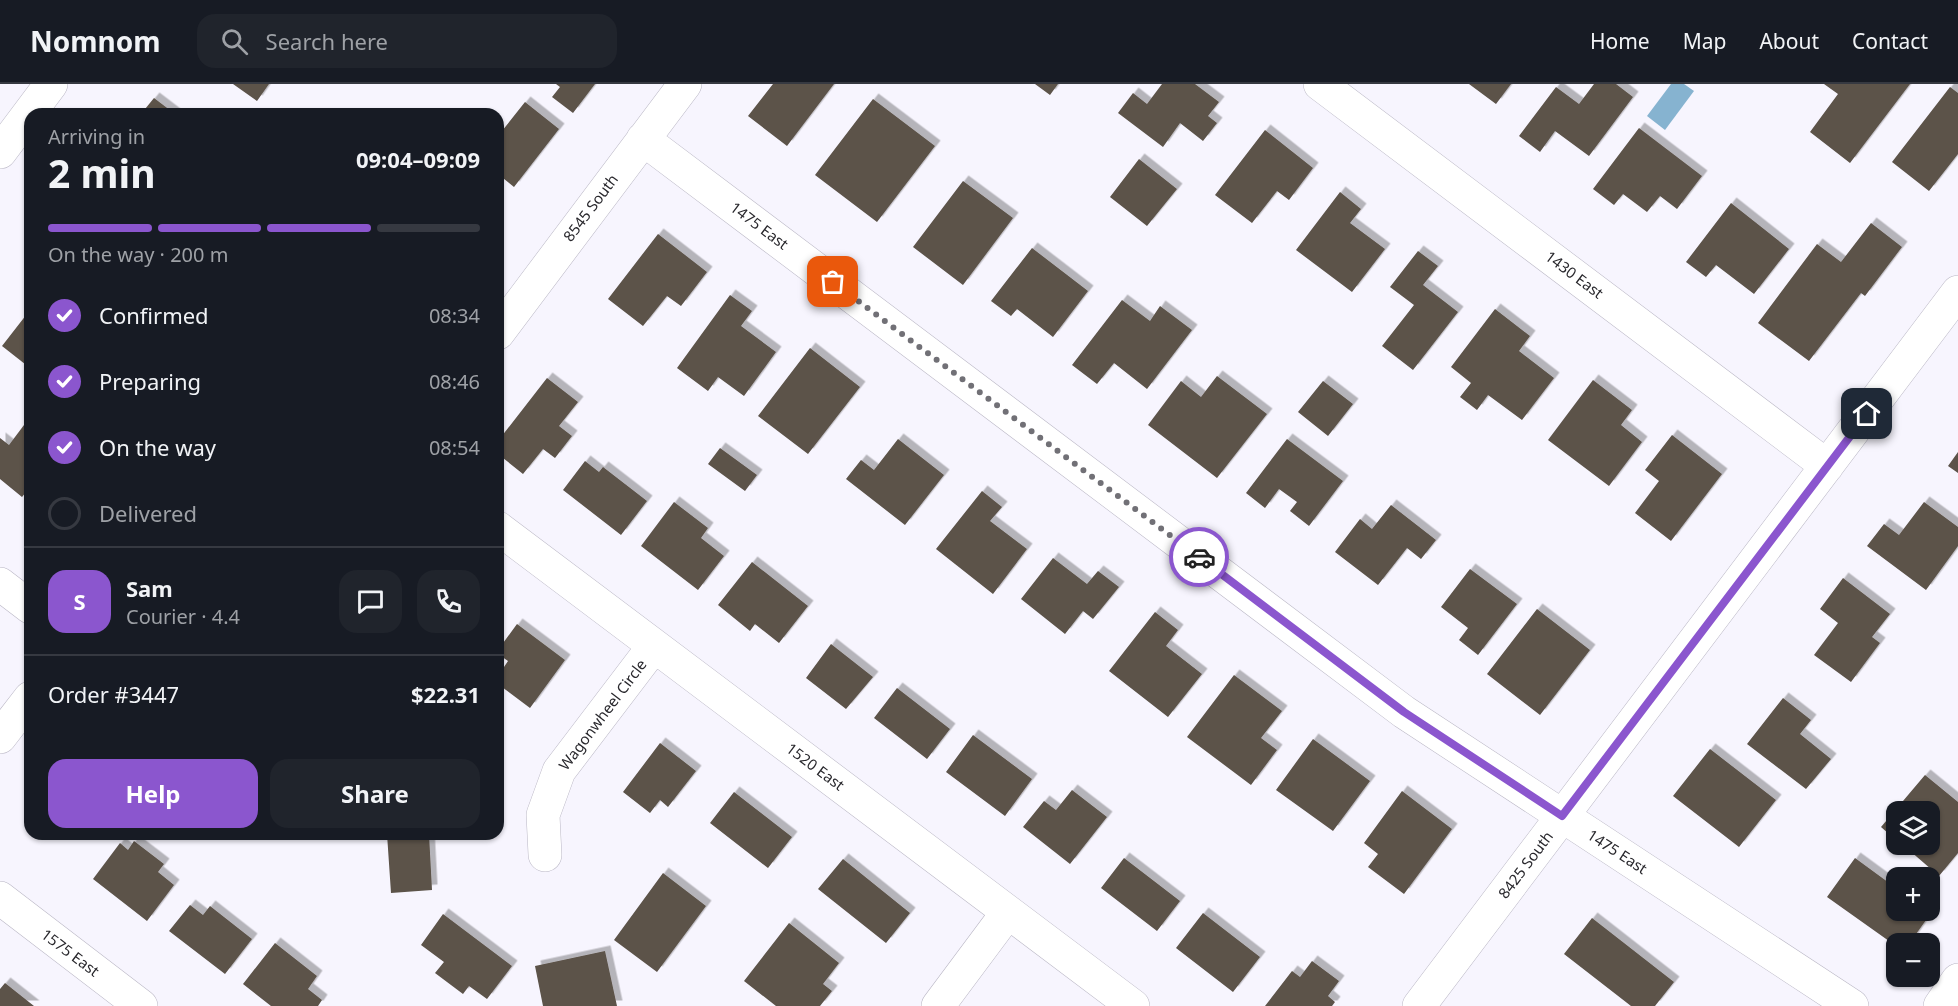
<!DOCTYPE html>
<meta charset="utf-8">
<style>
:root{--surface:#171b24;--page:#20242c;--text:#f1f3f6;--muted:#9ea1a6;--line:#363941;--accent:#8b56ce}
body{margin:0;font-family:"Noto Sans",sans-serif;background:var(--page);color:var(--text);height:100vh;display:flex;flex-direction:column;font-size:22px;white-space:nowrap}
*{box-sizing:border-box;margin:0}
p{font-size:20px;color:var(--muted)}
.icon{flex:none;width:33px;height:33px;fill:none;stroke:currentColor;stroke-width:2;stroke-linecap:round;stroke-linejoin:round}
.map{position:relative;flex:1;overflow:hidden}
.sheet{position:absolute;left:24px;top:24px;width:480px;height:732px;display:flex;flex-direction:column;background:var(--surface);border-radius:18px;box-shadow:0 2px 4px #0004}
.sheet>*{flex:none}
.tools{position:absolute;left:1886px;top:717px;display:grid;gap:12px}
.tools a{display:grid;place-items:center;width:54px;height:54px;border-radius:12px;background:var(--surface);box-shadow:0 2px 4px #0004;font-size:30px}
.pin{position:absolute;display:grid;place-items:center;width:51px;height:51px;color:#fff;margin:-26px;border-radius:12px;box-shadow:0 3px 9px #0006}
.courier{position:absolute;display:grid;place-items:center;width:60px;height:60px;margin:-30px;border:4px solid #8b56ce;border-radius:50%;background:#fff;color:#222;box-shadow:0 2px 8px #0007}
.overview em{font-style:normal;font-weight:700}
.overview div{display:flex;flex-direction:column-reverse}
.overview{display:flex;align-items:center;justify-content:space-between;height:102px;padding:0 24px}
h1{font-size:39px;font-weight:700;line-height:45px}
.bar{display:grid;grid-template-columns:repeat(4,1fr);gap:9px 6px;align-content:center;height:72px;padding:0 24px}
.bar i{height:8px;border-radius:4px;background:var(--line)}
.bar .on{background:var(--accent)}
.bar p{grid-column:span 4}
.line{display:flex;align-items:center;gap:15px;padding:0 24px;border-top:2px solid var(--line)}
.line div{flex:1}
.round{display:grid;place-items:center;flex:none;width:63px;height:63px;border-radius:18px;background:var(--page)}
ol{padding:0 24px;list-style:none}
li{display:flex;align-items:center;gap:18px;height:66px}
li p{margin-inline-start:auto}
li .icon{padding:6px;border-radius:50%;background:var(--accent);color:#fff;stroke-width:4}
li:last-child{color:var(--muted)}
li i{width:33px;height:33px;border:3px solid var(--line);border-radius:50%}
.primary-button{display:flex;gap:12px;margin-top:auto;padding:12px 24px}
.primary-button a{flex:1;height:69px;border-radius:18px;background:var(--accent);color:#fff;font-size:24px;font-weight:700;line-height:69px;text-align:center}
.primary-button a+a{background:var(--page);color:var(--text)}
header{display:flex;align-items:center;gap:36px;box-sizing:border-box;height:84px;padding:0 30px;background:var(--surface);border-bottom:2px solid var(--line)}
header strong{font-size:28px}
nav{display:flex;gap:33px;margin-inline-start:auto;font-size:21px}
.search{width:420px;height:54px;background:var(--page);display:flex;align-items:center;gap:15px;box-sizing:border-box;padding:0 21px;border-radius:18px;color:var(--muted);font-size:22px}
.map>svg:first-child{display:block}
.water{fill:#86b3d0}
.building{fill:#5b5248;filter:url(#shadow)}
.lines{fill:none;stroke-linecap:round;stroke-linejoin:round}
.minor-casing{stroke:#bab7c5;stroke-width:34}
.tertiary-casing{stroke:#bab7c5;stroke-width:34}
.minor{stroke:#fff;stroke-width:33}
.tertiary{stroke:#fff;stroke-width:33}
.done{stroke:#717076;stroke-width:6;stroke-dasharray:0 10.8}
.route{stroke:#8b56ce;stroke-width:8}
.labels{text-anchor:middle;stroke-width:6;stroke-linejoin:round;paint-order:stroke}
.street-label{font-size:15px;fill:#29282d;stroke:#fff}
</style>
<header>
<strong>Nomnom</strong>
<div class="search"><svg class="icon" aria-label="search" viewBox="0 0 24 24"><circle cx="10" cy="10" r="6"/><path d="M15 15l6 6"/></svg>Search here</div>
<nav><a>Home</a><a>Map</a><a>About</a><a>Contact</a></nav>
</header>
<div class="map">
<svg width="1958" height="922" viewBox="0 0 1958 922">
<defs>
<filter id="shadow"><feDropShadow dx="5.5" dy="-5.5" stdDeviation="0" flood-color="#0004"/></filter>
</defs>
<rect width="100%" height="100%" fill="#f7f5fe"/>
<path class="water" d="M1671 0H1684L1694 7 1665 46 1647 32Z"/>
<path class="building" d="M233 0H269L257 17Z
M556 0H595L573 29 552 13 560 3Z
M773 0H834L787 62 748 32Z
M1035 0H1058L1050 11Z
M1162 0H1195L1219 18 1208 32 1217 39 1203 57 1180 39 1163 63 1118 29 1133 9 1147 20Z
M1469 0H1511L1496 20Z
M1594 0H1616L1633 13 1589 72 1555 47 1540 68 1519 52 1556 3 1579 20Z
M1824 0H1910L1850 79 1810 48 1838 10Z
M1950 3 1958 9V70L1929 107 1892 78Z
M154 14 175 30H141Z
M873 15 935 62 877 138 815 91Z
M525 18 559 45 514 103 498 90V52Z
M1639 44 1702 92 1677 125 1660 112 1647 128 1623 110 1614 121 1593 105Z
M1265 46 1313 84 1289 116 1277 107 1252 139 1215 111Z
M1139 75 1177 105 1147 142 1110 113Z
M963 97 1013 134 963 201 913 163Z
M1340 108 1361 125 1350 139 1385 165 1352 208 1296 166Z
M1731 119 1789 165 1754 210 1716 181 1706 193 1686 178Z
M1871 139 1902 163 1865 212 1861 209 1809 277 1758 239 1817 160 1841 178Z
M658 150 707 188 681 222 667 212 643 242 608 215Z
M1032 164 1088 207 1053 253 1017 225 1011 232 991 217Z
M1418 167 1438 182 1423 201 1458 228 1413 286 1382 262 1414 221 1390 203Z
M730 211 752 227 741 242 776 268 744 312 718 293 708 307 677 284Z
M1122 216 1150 237 1160 222 1192 246 1147 305 1114 279 1097 300 1072 281Z
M1495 225 1530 252 1519 267 1554 294 1522 336 1488 311 1477 326 1460 313 1471 299 1451 283Z
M30 226V284L2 262Z
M810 264 860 303 808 370 758 332Z
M1217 292 1267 330 1217 394 1148 341 1181 297 1201 313Z
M547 294 578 318 559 342 572 352 555 374 543 365 523 390 498 370V357Z
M1593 296 1632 326 1621 341 1642 358 1609 402 1548 356Z
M1323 297 1353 320 1328 352 1298 328Z
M24 341 30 346V403L22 413 0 395V354L9 361Z
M1672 351 1722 390 1671 457 1635 429 1659 397 1645 386Z
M898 355 944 391 905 441 846 395 861 376 874 386Z
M1287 355 1343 397 1309 442 1290 427 1297 418 1279 405 1265 424 1246 409Z
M720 364 757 391 745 407 708 380Z
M1958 368V389L1948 382Z
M585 377 599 388 603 383 647 417 621 451 563 406Z
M982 407 1002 423 990 437 1027 465 993 510 936 465Z
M674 418 708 444 701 454 724 472 698 506 641 462Z
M1924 418 1958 443V462L1926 506 1867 462 1884 440 1899 451Z
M1391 421 1436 456 1421 475 1407 464 1378 501 1335 468 1360 435 1372 445Z
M1053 474 1087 500 1098 487 1119 503 1093 535 1083 527 1065 550 1021 515Z
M752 478 808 522 779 559 755 540 750 547 718 521Z
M1470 485 1517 520 1478 571 1459 556 1468 544 1441 523Z
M1843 494 1890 530 1872 553 1880 559 1851 598 1814 571 1838 539 1820 525Z
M1537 525 1590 566 1540 631 1487 590Z
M1155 528 1178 546 1166 562 1202 590 1168 633 1109 587Z
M517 540 565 576 530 624 498 600V592L508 577 498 570V566Z
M831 560 873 593 846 625 806 594Z
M1234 591 1282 627 1261 654 1277 666 1251 701 1187 653Z
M897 604 950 645 927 675 874 634Z
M1783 614 1811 636 1800 650 1831 675 1806 705 1747 660Z
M973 651 1032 695 1005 732 946 688Z
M1313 655 1370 697 1333 747 1276 706Z
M660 659 696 687 668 723 660 716 650 729 623 708Z
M1710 665 1776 716 1739 763 1673 712Z
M1925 691 1958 718V769L1939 792 1902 760H1929V728H1896V756L1881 743Z
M1072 706 1107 733 1070 780 1023 743 1044 717 1056 726Z
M1402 707 1452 745 1404 810 1368 783 1378 770 1364 759Z
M734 708 792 753 768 784 710 739Z
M387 750H429L432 806 391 809Z
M134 757 164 780 158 788 174 801 147 837 93 795 120 759 128 766Z
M1124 774 1180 817 1157 847 1101 804Z
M1855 774 1896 804V826H1928L1931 829 1909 860H1896V862L1827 813Z
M843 775 910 829 886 859 818 805Z
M663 789 706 822 657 888 614 856Z
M190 821 203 831 210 822 252 855 225 890 169 847Z
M1203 829 1260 873 1233 908 1176 864Z
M443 830 512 882 487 915 469 902 463 910 435 889 444 878 421 861Z
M1592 834 1674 898 1655 922H1631L1564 870Z
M789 839 839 879 823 900 832 907 820 922H776L744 897Z
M275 859 317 892 308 905 322 916 318 922H271L243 900Z
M605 867 617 922H543L535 882Z
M1312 877 1339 897 1328 912 1335 918 1332 922H1265L1292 887 1300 893Z
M5 899 34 922H0V905Z"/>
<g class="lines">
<g class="minor-casing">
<path id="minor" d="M1320 0 1827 382
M643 55 1404 628 1852 922
M498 249 685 0
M498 444 1133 922
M0 500 30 523
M0 653 30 614
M545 771 543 731 559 687 654 562
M0 814 141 922
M938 922 1008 828
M1419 922 1958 208
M1940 922 1958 896"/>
</g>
<g class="tertiary-casing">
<path id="tertiary" d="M0 68 51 0"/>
</g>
<use href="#minor" class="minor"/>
<use href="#tertiary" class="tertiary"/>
</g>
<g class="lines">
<path class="done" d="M833 198 1199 473"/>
<path class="route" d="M1199 473 1404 628 1562 732 1867 330"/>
</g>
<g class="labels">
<g class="street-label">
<text transform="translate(591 124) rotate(-53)" y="5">8545 South</text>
<text transform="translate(759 142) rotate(37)" y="5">1475 East</text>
<text transform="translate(1574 191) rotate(37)" y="5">1430 East</text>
<text transform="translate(603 631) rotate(-53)" y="5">Wagonwheel Circle</text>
<text transform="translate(815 683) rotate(37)" y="5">1520 East</text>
<text transform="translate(1617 768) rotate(33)" y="5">1475 East</text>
<text transform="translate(1526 781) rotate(-53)" y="5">8425 South</text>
<text transform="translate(70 869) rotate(37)" y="5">1575 East</text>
</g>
</g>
</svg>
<div class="tools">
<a><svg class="icon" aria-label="layers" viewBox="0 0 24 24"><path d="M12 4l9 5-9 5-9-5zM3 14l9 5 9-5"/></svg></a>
<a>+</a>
<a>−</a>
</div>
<div class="pin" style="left:833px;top:198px;background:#ea580c"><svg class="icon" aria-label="bag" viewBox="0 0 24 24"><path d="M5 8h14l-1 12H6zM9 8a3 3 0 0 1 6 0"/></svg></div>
<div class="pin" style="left:1867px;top:330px;background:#1f2937"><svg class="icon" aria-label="home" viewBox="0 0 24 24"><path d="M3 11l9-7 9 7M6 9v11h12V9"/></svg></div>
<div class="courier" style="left:1199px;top:473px"><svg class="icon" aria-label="car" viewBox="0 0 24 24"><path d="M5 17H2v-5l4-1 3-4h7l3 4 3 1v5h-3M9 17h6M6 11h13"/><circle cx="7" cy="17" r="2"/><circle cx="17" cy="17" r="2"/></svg></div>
<section class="sheet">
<div class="overview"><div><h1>2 min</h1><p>Arriving in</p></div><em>09:04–09:09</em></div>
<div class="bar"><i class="on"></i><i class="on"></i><i class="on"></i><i></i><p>On the way · 200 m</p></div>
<ol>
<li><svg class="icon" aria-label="check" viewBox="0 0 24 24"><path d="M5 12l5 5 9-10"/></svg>Confirmed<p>08:34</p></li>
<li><svg class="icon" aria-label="check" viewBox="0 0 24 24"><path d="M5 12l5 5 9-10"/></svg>Preparing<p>08:46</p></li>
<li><svg class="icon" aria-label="check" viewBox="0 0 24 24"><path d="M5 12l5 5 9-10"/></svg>On the way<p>08:54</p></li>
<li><i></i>Delivered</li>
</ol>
<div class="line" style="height:108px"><b class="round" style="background:var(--accent);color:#fff">S</b><div><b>Sam</b><p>Courier · 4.4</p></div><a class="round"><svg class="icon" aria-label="chat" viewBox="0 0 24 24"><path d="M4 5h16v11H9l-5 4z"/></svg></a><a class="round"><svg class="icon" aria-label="phone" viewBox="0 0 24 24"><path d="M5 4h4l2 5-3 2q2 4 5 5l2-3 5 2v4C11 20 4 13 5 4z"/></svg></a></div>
<div class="line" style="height:78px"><div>Order #3447</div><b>$22.31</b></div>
<div class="primary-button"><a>Help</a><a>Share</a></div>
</section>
</div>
